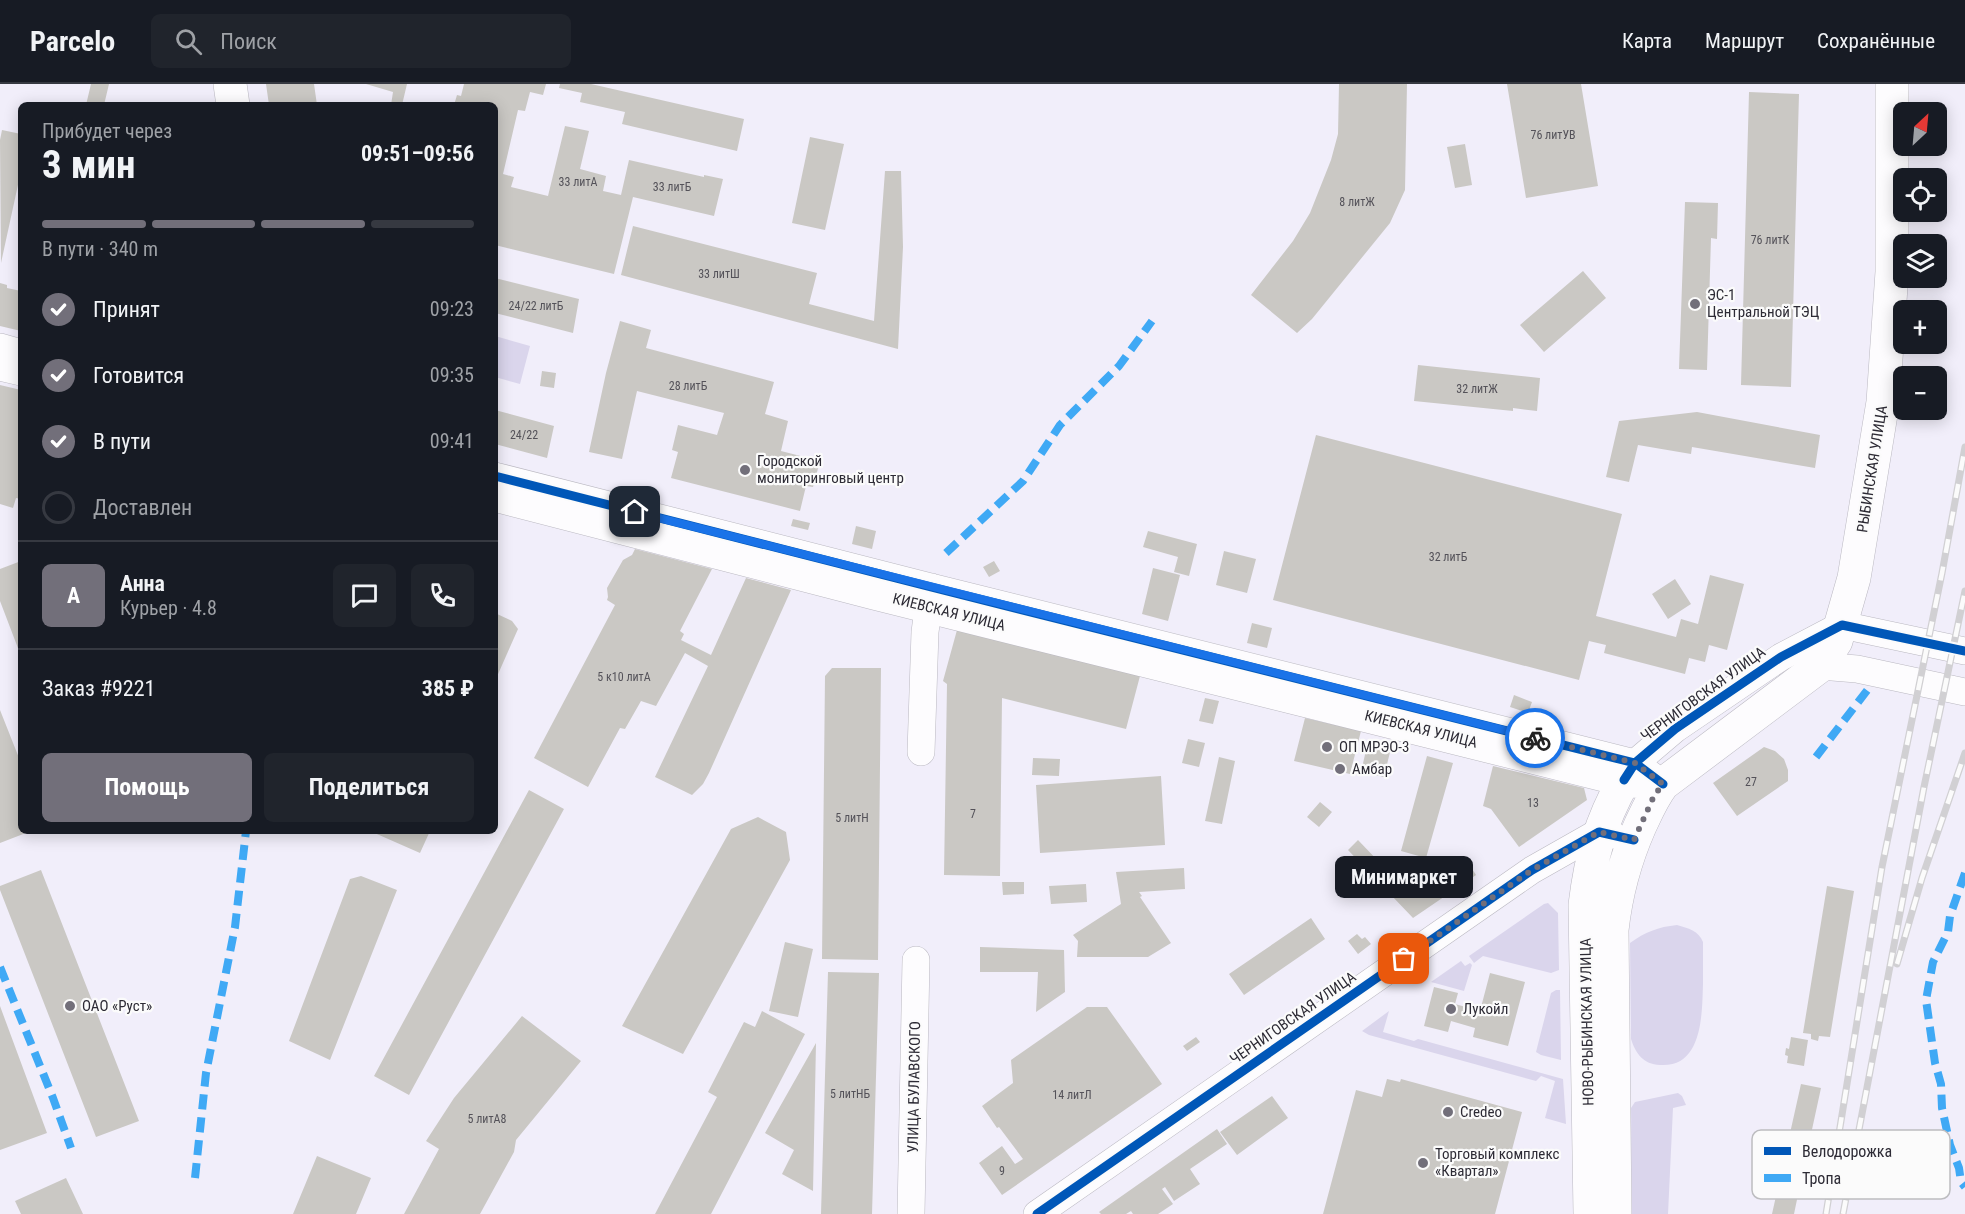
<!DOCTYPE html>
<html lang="ru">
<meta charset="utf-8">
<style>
:root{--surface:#171b24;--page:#20242c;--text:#f1f3f6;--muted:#9ea1a6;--line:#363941;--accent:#726f7a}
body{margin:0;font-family:"Roboto Condensed",sans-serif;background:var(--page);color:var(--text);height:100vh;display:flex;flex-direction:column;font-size:22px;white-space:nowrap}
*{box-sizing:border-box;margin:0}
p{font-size:20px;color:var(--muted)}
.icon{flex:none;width:33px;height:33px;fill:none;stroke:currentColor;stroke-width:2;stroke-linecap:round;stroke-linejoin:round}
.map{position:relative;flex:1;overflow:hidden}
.sheet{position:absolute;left:18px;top:18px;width:480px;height:732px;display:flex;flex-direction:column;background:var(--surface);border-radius:9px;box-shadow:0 3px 15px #0003}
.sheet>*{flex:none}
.needle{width:39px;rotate:26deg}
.buttons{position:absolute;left:1893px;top:18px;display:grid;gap:12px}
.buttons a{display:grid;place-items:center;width:54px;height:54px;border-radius:9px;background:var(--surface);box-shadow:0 3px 15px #0003;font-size:30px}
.pin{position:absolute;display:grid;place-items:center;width:51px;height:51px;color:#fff;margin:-26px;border-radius:12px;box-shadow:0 3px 9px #0006}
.courier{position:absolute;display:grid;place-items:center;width:60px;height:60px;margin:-30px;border:4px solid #1a73e8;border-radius:50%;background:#fff;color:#222;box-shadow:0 2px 8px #0007}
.bubble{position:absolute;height:42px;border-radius:9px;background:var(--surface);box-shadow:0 3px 15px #0003;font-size:20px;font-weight:700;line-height:42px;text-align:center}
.head em{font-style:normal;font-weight:700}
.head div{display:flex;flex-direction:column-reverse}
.head{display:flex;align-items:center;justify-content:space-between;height:102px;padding:0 24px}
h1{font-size:39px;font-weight:700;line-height:45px}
.bar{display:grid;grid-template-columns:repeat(4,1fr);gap:9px 6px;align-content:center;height:72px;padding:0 24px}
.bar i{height:8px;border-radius:4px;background:var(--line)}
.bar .selected{background:var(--accent)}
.bar p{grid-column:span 4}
.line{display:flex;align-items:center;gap:15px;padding:0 24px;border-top:2px solid var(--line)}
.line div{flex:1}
.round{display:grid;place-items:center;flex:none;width:63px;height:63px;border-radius:9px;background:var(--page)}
ol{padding:0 24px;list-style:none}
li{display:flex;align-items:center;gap:18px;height:66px}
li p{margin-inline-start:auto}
li .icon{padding:6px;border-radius:50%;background:var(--accent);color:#fff;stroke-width:4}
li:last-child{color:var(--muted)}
li i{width:33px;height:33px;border:3px solid var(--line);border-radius:50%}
.button{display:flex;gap:12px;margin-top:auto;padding:12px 24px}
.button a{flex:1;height:69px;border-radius:9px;background:var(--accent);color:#fff;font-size:24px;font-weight:700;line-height:69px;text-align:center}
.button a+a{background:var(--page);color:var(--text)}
header{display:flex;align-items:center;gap:36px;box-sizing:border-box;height:84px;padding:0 30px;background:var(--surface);border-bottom:2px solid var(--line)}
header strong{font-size:28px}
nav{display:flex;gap:33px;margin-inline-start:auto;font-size:21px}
.search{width:420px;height:54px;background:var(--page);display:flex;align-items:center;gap:15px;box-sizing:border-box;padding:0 21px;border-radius:9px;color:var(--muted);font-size:22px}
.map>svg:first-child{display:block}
.green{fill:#dad5ec}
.building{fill:#cac8c4}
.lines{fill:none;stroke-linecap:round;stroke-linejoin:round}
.minor-casing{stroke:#bab8c1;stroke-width:28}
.major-casing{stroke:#bab8c1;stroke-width:34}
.minor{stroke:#fdfcfe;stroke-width:27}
.major{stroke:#fdfcfe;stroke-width:33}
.rail-casing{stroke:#d1d0d3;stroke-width:7}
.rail{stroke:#fbfbfb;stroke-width:4.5;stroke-dasharray:14;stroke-linecap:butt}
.quiet{stroke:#3fa9f5;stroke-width:8;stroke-dasharray:15 8;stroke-linecap:butt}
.cycleway-casing{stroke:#fbfbfb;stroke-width:13}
.cycleway{stroke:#0057b8;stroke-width:9}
.done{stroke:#726f7a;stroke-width:6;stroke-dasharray:0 10.8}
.route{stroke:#1a73e8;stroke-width:8}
.poi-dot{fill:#726f7a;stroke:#fbfbfb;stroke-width:2}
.labels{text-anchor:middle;stroke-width:4.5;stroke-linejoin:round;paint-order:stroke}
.number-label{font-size:12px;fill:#545259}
.poi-label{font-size:15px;fill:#2d2b35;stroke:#fbfbfb;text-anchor:start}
.street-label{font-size:15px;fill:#2d2b35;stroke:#fbfbfb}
.key{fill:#fbfbfb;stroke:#bdbdc0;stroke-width:1.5}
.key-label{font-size:16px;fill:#2d2b35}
</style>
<header>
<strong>Parcelo</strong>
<div class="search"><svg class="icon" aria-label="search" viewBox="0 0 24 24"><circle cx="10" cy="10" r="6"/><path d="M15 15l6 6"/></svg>Поиск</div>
<nav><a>Карта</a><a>Маршрут</a><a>Сохранённые</a></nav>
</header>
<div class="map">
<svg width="1965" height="1130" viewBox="0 0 1965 1130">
<rect width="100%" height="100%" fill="#f1eefa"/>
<path class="green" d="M495 252 530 262 520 300 495 293Z
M1548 819 1558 829 1559 886 1551 889 1483 872 1474 879 1469 872 1544 820Z
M1677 841C1688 844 1699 847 1703 858 1703 872 1703 886 1703 900 1702 929 1703 984 1660 981 1643 980 1636 970 1631 955L1630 859C1645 848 1658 843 1677 841Z
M1461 877 1465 882 1470 879 1472 881 1464 907 1431 898Z
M1556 906H1560L1561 976 1541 971 1536 968 1551 909Z
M1389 927 1383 948 1414 957 1418 955 1563 995 1566 1040 1545 1034 1555 997 1541 992 1536 997 1369 951 1362 947Z
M1678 1009 1682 1012 1686 1021 1673 1024 1668 1130H1632L1631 1024 1635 1018Z"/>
<path class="building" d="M91 0H109L104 21H86Z
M266 0H314L317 21H269Z
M366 0H407L402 21H391L393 8Z
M464 0H546L543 11 530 8 525 27 518 26 503 90 514 93 511 103 548 112 565 42 589 47 580 85 606 92 603 107 621 111 629 76 704 93V91L723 95 714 132 633 113 614 190 495 161V21H454L457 11 461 12Z
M560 0H591L744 35 737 67 622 40 625 28 580 18 582 9 559 4Z
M1339 0H1407L1405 106 1390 139 1312 235 1297 249 1251 211 1293 157 1310 129 1331 76 1338 50Z
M1507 0H1581L1598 102 1526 114Z
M1749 8 1799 10 1791 303 1741 301Z
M2 46 21 50V87L1 179 0 56Z
M810 53 844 60 825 146 792 139Z
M1465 60 1472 101 1455 104 1447 63Z
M885 87H901L903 163 898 265 621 191 633 142 817 189 809 220 874 237Z
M1685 118 1718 119 1717 155 1711 154 1707 286 1679 285Z
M1583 187 1606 214 1544 268 1520 241Z
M495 194 579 215 573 249 495 229Z
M0 199 7 201V204L21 207V247L0 242Z
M620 237 651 246 646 264 774 298 765 330 788 337 781 367 820 377 813 403 806 402 800 427 671 394 678 368 672 366 678 341 717 351 724 329 637 307 622 375 589 368 606 289Z
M1418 281 1540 294 1537 327 1513 324V327L1414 317Z
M542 287 556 289 554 304 540 302Z
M0 301 21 306V415L16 414 13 424 0 420Z
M495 326 554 342 547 374 495 360Z
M1697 328 1820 351 1815 384 1692 363 1691 370 1638 361 1629 398 1606 393 1619 337Z
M1316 351 1622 430 1596 532 1676 553 1681 535 1698 540 1710 491 1744 500 1727 566 1709 561 1705 578 1689 574 1685 590 1604 569 1606 561 1589 557 1579 596 1273 516Z
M793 435 810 439 808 446 791 442Z
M856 442 876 447 872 465 852 460Z
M1148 447 1197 460 1189 492 1174 488 1178 473 1143 463Z
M635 465 712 485 680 547 684 550 681 556 711 571 746 494 791 506 709 689 703 700 692 711 655 693 708 582 685 569 656 622 641 617 625 645 620 644 588 703 534 674 615 521 607 516 608 513 607 504 623 476 632 471Z
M1224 467 1256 475 1247 509 1216 501Z
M21 477V572L0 517V485Z
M994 477 1000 487 989 493 983 483Z
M1153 484 1180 491 1168 537 1142 530Z
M1675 495 1691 520 1668 535 1652 510Z
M495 529 512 537 518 545 495 597Z
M1252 539 1272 544 1267 564 1247 559Z
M957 546 1140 592 1126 645 1002 614 1000 792 944 791 947 600 943 597Z
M832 584H881L878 876 822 875 825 592Z
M1514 611 1532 618 1528 629 1510 623Z
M1205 614 1219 617 1213 640 1199 637Z
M0 626 21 679V747H31L0 759Z
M1305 634 1361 647 1350 690 1294 677Z
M1188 655 1205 659 1199 683 1182 679Z
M1367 662 1390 668 1384 693 1361 688Z
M1764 663 1775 667 1784 675 1788 686V697L1737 732 1713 699Z
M1427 672 1453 679 1426 774 1401 767Z
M1219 673 1235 677 1222 740 1205 737Z
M1033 674 1060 675 1059 692 1032 691Z
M1493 682 1584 704 1587 716 1519 763 1491 725 1483 722Z
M1161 692 1165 761 1040 769 1036 701Z
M529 706 564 725 409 1011 374 992Z
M1320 718 1332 728 1319 743 1307 733Z
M758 733 786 748 790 776 683 970 622 942 731 745Z
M370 747H430L420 769Z
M1358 756 1402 802 1415 790 1427 804 1467 777 1476 791 1413 834 1348 766Z
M1184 784 1185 805 1139 808 1142 812 1140 813 1171 859 1148 873H1077L1078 857 1073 851 1121 820 1116 788Z
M41 786 139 1037 96 1053 0 806V802Z
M361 792 397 806 330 976 289 957 350 795Z
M1002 798H1024V810L1003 811Z
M1086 800 1087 818 1051 820 1049 802Z
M1827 802 1854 807 1830 953 1819 952 1818 957 1811 955V950L1803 949Z
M1311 834 1325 855 1244 911 1229 890Z
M1357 850 1362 855 1365 853 1371 860 1358 870 1348 857Z
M785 858 813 865 798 933 769 927Z
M980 863 1064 866 1065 908 1036 928 1038 888H980Z
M828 888 879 889 872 1130H821Z
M1490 889 1525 898 1508 962 1473 953 1475 944 1451 937 1448 948 1424 942 1434 903 1458 909 1455 920 1480 927Z
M0 922 47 1049 0 1066Z
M1087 923H1107L1162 1000 1002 1111 979 1079 1002 1062 1015 1080 1023 1075 999 1043 997 1044 982 1022 1013 999 1011 976Z
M762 927 805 950 711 1130H655L717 1013 708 1008 744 938 755 943Z
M522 932 581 977 516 1056 514 1068 480 1130H404L439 1065 426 1057 454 1014Z
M1196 953 1200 958 1187 967 1183 962Z
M1791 953 1808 956 1804 982 1787 979 1788 972 1785 971 1786 964 1789 965Z
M816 959 813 1107 782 1090 794 1066 765 1049Z
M1387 995 1400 998 1401 995 1522 1028 1495 1130H1323L1356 1006 1382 1013Z
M1801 1000 1821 1004 1808 1064 1810 1065 1808 1078 1805 1077 1794 1130H1772Z
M1272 1012 1288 1034 1237 1071 1220 1048Z
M1217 1045 1227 1060 1190 1085 1200 1100 1174 1117 1165 1103 1162 1105 1173 1120 1158 1130H1133L1131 1127 1126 1130H1101L1099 1128Z
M317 1072 371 1094 356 1130H293Z
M66 1094 83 1130H21L15 1117Z"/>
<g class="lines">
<g class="minor-casing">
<path id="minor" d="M0 263 21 269
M0 283 21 288
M495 392 931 503 1635 679 1663 700
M1820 582 1857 585 1965 608
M921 668 925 548 931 503
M1626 693 1635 679 1675 645 1781 573 1842 541 1965 567
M911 1130 916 876
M1037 1130 1532 786 1599 748 1613 751"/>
</g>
<g class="major-casing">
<path id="major" d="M230 0 233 21
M495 411 874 509 1624 696 1663 700
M1590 1130 1585 821C1591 772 1600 739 1624 696
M1615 1130 1612 846C1616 809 1625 776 1640 742 1647 727 1653 713 1663 700L1820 582 1836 557 1854 494 1883 318 1892 188V0"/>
</g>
<use href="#minor" class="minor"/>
<use href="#major" class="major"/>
<g class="rail-casing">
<path id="rail" d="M1897 880 1922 794 1965 669
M1826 1130 1882 783 1942 489 1965 363
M1843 1130 1924 703 1965 507"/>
</g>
<use href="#rail" class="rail"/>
<path class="quiet" d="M946 469 1023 397 1060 341 1119 282 1152 237
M1816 673 1872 600
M1965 789 1950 832 1948 848 1933 878 1926 916 1935 979 1941 1000 1942 1024 1950 1061 1959 1084 1961 1098 1965 1103
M0 883 53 1014 71 1064
M195 1094 206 989 235 843 246 747"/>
<g class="cycleway-casing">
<path id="cycleway" d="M495 392 931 503 1635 679 1663 700
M1624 696 1635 679 1675 645 1781 573 1842 541 1965 567
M1037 1130 1532 786 1599 748 1634 756"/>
</g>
<use href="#cycleway" class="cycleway"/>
</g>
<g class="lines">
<path class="done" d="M1404 875 1532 786 1599 748 1634 756 1654 712 1663 700 1635 679 1535 654"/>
<path class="route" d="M635 428 1535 654"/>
</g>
<g class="poi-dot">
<circle cx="1695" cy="220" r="6"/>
<circle cx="745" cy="386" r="6"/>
<circle cx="1327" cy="663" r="6"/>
<circle cx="1340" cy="685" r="6"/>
<circle cx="70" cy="922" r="6"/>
<circle cx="1451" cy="925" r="6"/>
<circle cx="1448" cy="1028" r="6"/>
<circle cx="1423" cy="1079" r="6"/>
</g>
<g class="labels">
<g class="number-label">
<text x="1553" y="55">76 литУВ</text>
<text x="578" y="102">33 литА</text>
<text x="672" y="107">33 литБ</text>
<text x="1357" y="122">8 литЖ</text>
<text x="1770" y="160">76 литК</text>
<text x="719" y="194">33 литШ</text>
<text x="536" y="226">24/22 литБ</text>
<text x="688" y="306">28 литБ</text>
<text x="1477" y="309">32 литЖ</text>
<text x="524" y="355">24/22</text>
<text x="1448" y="477">32 литБ</text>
<text x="624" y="597">5 к10 литА</text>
<text x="1751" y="702">27</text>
<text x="1533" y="723">13</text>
<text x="973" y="734">7</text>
<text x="852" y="738">5 литН</text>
<text x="850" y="1014">5 литНБ</text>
<text x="1072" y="1015">14 литЛ</text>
<text x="487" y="1039">5 литА8</text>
<text x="1002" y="1091">9</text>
</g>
<g class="poi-label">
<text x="1707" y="216">ЭС-1<tspan x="1707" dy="17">Центральной ТЭЦ</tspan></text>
<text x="757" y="382">Городской<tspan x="757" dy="17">мониторинговый центр</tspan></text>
<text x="1339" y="668">ОП МРЭО-3</text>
<text x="1352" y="690">Амбар</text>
<text x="82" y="927">ОАО «Руст»</text>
<text x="1463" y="930">Лукойл</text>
<text x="1460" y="1033">Credeo</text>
<text x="1435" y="1075">Торговый комплекс<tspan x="1435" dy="17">«Квартал»</tspan></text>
</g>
<g class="street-label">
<text transform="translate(1872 385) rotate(-81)" y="5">РЫБИНСКАЯ УЛИЦА</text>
<text transform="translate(949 528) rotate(14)" y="5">КИЕВСКАЯ УЛИЦА</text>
<text transform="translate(1703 610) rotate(-36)" y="5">ЧЕРНИГОВСКАЯ УЛИЦА</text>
<text transform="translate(1421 645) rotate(14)" y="5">КИЕВСКАЯ УЛИЦА</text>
<text transform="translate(1293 934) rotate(-35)" y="5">ЧЕРНИГОВСКАЯ УЛИЦА</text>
<text transform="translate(1587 938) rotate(-91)" y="5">НОВО-РЫБИНСКАЯ УЛИЦА</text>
<text transform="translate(914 1003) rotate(-89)" y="5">УЛИЦА БУЛАВСКОГО</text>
</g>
</g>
<rect x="1752" y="1046" width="198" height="69" rx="9" class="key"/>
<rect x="1764" y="1063" width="27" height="8" fill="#0057b8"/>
<rect x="1764" y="1090" width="27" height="8" fill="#3fa9f5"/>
<g class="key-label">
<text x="1802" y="1073">Велодорожка</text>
<text x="1802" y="1100">Тропа</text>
</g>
</svg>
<div class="buttons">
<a><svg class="needle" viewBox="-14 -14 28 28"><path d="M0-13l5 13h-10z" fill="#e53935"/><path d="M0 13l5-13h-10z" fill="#9ea1a6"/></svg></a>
<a><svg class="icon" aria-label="locate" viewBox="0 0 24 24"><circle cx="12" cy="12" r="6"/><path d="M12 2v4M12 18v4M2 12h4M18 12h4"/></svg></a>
<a><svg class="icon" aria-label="layers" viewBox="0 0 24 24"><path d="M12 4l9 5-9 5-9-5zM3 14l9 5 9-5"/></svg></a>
<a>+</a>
<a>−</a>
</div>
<div class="pin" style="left:1404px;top:875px;background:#ea580c"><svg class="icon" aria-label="bag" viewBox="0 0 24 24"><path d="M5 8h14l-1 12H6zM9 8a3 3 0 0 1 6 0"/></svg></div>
<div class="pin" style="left:635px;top:428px;background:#1f2937"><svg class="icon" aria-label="home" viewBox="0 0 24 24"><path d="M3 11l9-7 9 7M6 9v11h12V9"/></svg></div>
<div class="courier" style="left:1535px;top:654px"><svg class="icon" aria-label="bike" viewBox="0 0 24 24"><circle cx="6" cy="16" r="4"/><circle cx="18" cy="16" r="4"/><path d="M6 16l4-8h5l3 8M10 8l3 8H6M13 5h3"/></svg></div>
<div class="bubble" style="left:1335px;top:772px;width:138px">Минимаркет</div>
<section class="sheet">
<div class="head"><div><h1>3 мин</h1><p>Прибудет через</p></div><em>09:51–09:56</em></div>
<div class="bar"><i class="selected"></i><i class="selected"></i><i class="selected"></i><i></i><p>В пути · 340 m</p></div>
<ol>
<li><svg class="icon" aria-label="check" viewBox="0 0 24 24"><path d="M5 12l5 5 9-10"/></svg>Принят<p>09:23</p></li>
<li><svg class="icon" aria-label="check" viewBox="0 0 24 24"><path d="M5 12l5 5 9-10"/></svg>Готовится<p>09:35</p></li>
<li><svg class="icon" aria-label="check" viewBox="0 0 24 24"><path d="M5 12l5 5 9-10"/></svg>В пути<p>09:41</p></li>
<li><i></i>Доставлен</li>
</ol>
<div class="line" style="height:108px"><b class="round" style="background:var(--accent);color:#fff">А</b><div><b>Анна</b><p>Курьер · 4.8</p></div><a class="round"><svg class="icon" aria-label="chat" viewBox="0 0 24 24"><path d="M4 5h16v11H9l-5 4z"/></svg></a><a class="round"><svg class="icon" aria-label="phone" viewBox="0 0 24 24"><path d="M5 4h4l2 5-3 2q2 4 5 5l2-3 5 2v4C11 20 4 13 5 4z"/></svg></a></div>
<div class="line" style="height:78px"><div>Заказ #9221</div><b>385 ₽</b></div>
<div class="button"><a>Помощь</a><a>Поделиться</a></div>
</section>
</div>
